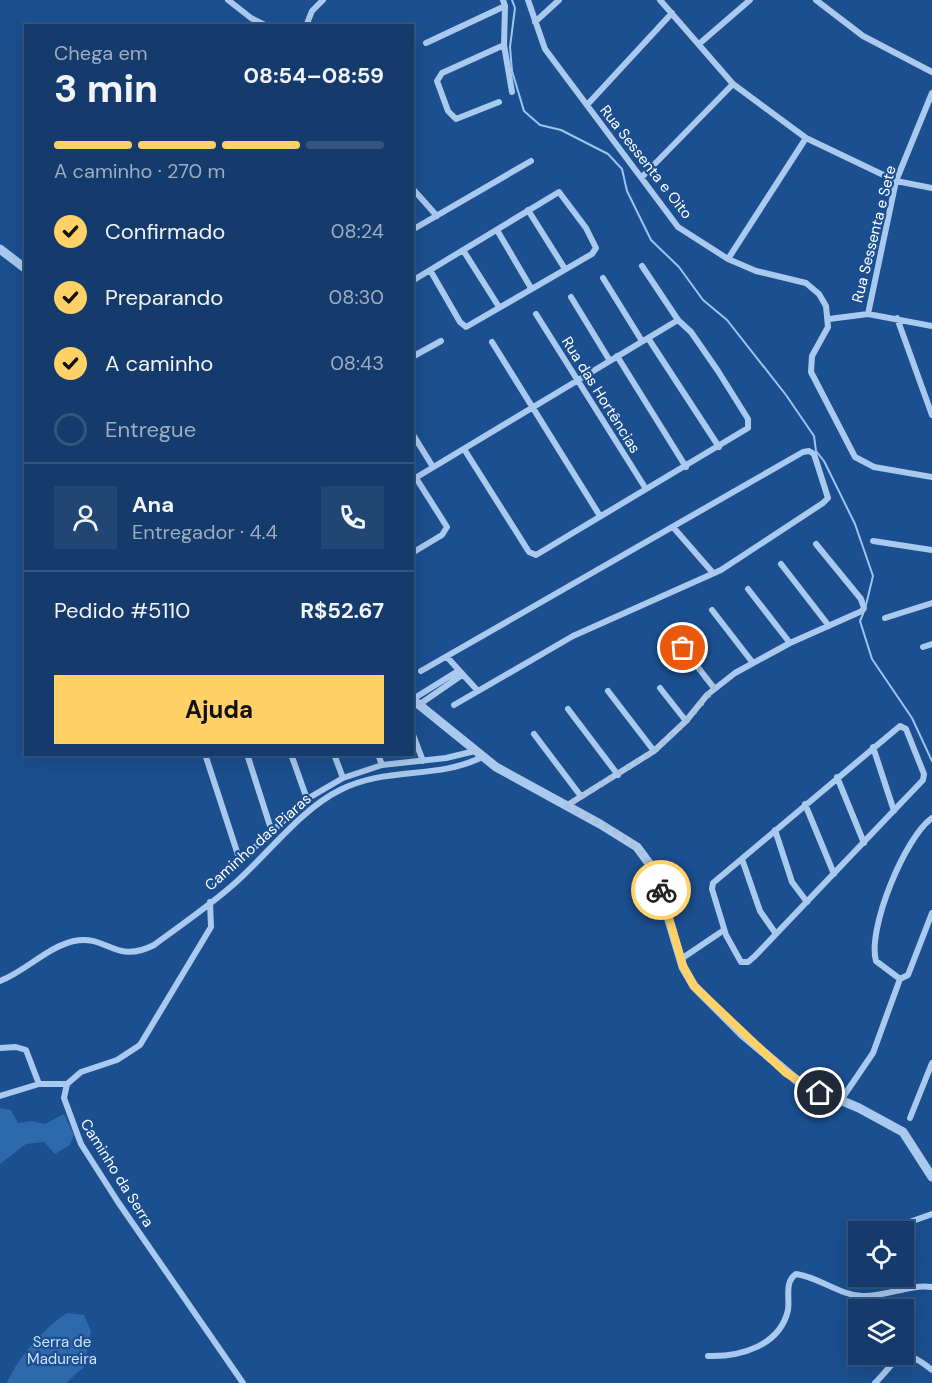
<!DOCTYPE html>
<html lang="pt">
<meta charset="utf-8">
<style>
:root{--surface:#143b6b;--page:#214673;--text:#f1f3f6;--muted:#9dadc1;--line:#33557e;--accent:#ffd166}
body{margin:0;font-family:"DM Sans",sans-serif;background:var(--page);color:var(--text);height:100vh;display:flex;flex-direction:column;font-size:22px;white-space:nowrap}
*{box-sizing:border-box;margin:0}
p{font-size:20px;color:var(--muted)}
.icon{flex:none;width:33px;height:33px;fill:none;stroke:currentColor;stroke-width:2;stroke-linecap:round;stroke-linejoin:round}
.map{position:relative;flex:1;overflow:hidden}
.side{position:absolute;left:24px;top:24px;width:390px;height:732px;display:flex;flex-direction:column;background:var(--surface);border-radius:0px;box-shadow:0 6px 24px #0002,0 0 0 2px var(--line)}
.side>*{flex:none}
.buttons{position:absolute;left:848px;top:1221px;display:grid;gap:12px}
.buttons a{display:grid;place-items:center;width:66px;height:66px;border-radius:0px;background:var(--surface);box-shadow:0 6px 24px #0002,0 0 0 2px var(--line);font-size:30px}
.pin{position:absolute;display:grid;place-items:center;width:51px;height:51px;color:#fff;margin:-26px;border:3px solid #fff;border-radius:50%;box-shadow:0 2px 6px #0007}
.courier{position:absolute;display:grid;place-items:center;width:60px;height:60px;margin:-30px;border:4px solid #ffd166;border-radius:50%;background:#fff;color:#222;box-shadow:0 2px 8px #0007}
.summary em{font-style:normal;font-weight:700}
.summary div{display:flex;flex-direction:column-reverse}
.summary{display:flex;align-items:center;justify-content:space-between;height:102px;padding:0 30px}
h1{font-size:39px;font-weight:700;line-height:45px}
.bar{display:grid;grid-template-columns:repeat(4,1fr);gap:9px 6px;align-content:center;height:72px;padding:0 30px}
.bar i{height:8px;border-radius:4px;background:var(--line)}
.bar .on{background:var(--accent)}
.bar p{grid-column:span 4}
.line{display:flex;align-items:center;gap:15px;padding:0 30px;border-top:2px solid var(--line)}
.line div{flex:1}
.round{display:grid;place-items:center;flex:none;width:63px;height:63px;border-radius:0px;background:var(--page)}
ol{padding:0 30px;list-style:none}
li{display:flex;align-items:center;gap:18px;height:66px}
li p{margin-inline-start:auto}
li .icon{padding:6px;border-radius:50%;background:var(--accent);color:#111;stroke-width:4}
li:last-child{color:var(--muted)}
li i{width:33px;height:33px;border:3px solid var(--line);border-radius:50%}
.primary-button{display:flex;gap:12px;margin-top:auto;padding:12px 30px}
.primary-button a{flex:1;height:69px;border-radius:0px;background:var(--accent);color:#111;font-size:24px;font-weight:700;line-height:69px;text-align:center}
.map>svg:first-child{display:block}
.green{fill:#2e69ad}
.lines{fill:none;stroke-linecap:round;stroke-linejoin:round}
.stream{stroke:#9cc4f0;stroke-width:2}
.minor{stroke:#a9c9ee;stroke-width:6}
.tertiary{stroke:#a9c9ee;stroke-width:9}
.done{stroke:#afc1d8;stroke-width:6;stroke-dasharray:0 10.8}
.route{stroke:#ffd166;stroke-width:8}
.labels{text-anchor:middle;stroke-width:4.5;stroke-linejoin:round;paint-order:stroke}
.street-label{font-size:15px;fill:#fff;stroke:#1b4f8f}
.park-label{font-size:15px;fill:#cfe3fa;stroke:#1b4f8f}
</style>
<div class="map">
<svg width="932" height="1383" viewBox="0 0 932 1383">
<rect width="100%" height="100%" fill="#1b4f8f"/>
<path class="green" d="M0 1108 11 1110 18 1123 31 1121 45 1124 64 1114 74 1135 70 1145 55 1154 44 1142 26 1144 0 1164Z
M67 1313 84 1315 91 1331 84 1367 66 1383H7C18 1357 44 1328 67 1313Z"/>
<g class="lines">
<path class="stream" d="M512 0 515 8 510 47 512 71 524 111 540 125 561 130 608 154 622 169 627 191 651 240 679 267 703 300 727 320 786 395 814 436 816 451 824 461 855 524 873 576 866 605
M863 614 860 621 872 659 912 718 932 761"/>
<path class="minor" d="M228 0 251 18 267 26
M503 0 505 6 504 45 512 92
M528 0 545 49 678 227 728 259 756 271 806 283 819 294 826 306 828 327 812 356 811 372 855 457 874 467 932 477
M660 0 733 84 806 138 896 181 932 188
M816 0 863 36 932 72
M535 22 559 0
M306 26 312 11 323 0
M426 43 505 6
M699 44 750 0
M499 102 456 119 448 111 437 81 442 73 504 45
M587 105 672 13
M642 177 733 84
M412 188 437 216
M528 210 565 269
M412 230 531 161
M497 230 531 288
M463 250 499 307
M728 259 806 138
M603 278 642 341
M412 281 559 192 586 228 596 248 592 254 466 327 460 322 430 270
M571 297 610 361
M536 314 646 489
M868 314 896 181 932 93
M897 318 932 415
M829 319 868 314 932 326
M648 338 719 447
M492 342 600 516
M617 356 686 467
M412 357 441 341
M412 433 433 467
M464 449 529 552 536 555 748 428V419L718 371 691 332 678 320 642 266
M412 480 678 320
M673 527 713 573
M873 541 932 550
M412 553 442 535 447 527 416 478
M781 564 829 626
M748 589 790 643
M712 610 753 663
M885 618 932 603
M923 647 932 644
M683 648 714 688
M447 657 477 690
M421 671 803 452 809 451 814 454 828 498 823 503 721 570 573 636 454 705
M660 688 686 721
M608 691 654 751
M413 699 458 671
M420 704 462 675
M568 709 618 775
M900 726 906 729 924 774 923 780 755 956 748 962H741L726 935 712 889 713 883Z
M412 732 423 761
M534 734 580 795
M873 747 894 811
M205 754 240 861
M247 754 272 832
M291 754 307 799
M334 754 343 778
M378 754 382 765
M837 777 864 843
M805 804 834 874
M566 806 654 751 686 721 707 695 735 673 790 643 862 611 864 608 861 599 816 544
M775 830 792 882 807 902
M742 859 760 911 776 934
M215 884 307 799 343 778 382 765 446 758 475 751
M210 902 211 927 140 1045 117 1060 81 1072 67 1084 64 1098 81 1144 118 1202 243 1383
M681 959 724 930
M900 979 876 961C867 929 905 837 932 818
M0 981C26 971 47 947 74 941 107 934 115 965 154 945 181 925 209 906 234 884 267 855 301 809 340 790 387 766 437 780 482 757
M0 1048 16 1047 26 1050 39 1084H67
M0 1096 39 1084
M841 1100 873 1053 900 979 908 975 932 913
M910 1118 932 1063
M887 1230 932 1214
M708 1356C740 1357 780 1346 788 1310 790 1298 784 1282 796 1274 819 1277 839 1295 862 1296 887 1297 908 1284 932 1287
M875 1383C898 1361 898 1342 932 1370"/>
<path class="tertiary" d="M0 249 26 269
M412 699 496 767 600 824 637 847 654 870 683 967 694 986 743 1035 800 1083 859 1108 903 1132 932 1177"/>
</g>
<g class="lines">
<path class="done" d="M661 890C647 841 608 828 566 806L654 751 686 721 714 688 683 648"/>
<path class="route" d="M661 890 683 966 694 986 786 1073 820 1093"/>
</g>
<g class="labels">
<g class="street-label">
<text transform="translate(646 162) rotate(52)" y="5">Rua Sessenta e Oito</text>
<text transform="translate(874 234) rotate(-76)" y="5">Rua Sessenta e Sete</text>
<text transform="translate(601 395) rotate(58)" y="5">Rua das Hortências</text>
<text transform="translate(258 842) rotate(-42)" y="5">Caminho das Piaras</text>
<text transform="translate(117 1173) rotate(58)" y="5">Caminho da Serra</text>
</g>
<g class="park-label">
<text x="62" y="1347">Serra de<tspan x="62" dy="17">Madureira</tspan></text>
</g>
</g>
</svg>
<div class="buttons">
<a><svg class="icon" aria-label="locate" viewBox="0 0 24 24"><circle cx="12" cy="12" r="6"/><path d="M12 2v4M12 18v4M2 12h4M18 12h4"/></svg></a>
<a><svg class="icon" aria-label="layers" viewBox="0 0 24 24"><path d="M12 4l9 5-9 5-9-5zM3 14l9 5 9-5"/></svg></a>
</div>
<div class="pin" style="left:683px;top:648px;background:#ea580c"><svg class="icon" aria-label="bag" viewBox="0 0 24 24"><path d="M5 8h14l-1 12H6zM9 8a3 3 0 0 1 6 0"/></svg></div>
<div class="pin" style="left:820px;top:1093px;background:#1f2937"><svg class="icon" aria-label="home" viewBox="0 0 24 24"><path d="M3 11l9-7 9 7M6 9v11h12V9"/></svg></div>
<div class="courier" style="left:661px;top:890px"><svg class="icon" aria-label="bike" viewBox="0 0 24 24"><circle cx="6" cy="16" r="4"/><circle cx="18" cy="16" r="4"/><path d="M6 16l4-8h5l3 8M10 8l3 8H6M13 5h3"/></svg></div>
<section class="side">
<div class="summary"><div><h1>3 min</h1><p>Chega em</p></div><em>08:54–08:59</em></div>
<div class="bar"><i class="on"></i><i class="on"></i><i class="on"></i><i></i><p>A caminho · 270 m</p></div>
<ol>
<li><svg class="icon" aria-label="check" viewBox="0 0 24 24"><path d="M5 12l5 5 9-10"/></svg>Confirmado<p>08:24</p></li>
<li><svg class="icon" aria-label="check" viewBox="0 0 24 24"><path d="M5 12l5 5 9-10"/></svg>Preparando<p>08:30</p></li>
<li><svg class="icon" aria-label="check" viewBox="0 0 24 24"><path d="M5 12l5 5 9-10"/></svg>A caminho<p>08:43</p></li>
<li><i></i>Entregue</li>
</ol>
<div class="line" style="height:108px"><a class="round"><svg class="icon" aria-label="person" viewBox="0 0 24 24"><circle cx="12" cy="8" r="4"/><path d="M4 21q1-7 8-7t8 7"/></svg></a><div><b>Ana</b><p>Entregador · 4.4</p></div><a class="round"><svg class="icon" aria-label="phone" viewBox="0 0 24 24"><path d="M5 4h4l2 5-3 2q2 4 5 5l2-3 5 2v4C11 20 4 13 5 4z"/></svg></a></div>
<div class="line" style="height:78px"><div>Pedido #5110</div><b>R$52.67</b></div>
<div class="primary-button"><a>Ajuda</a></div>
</section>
</div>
